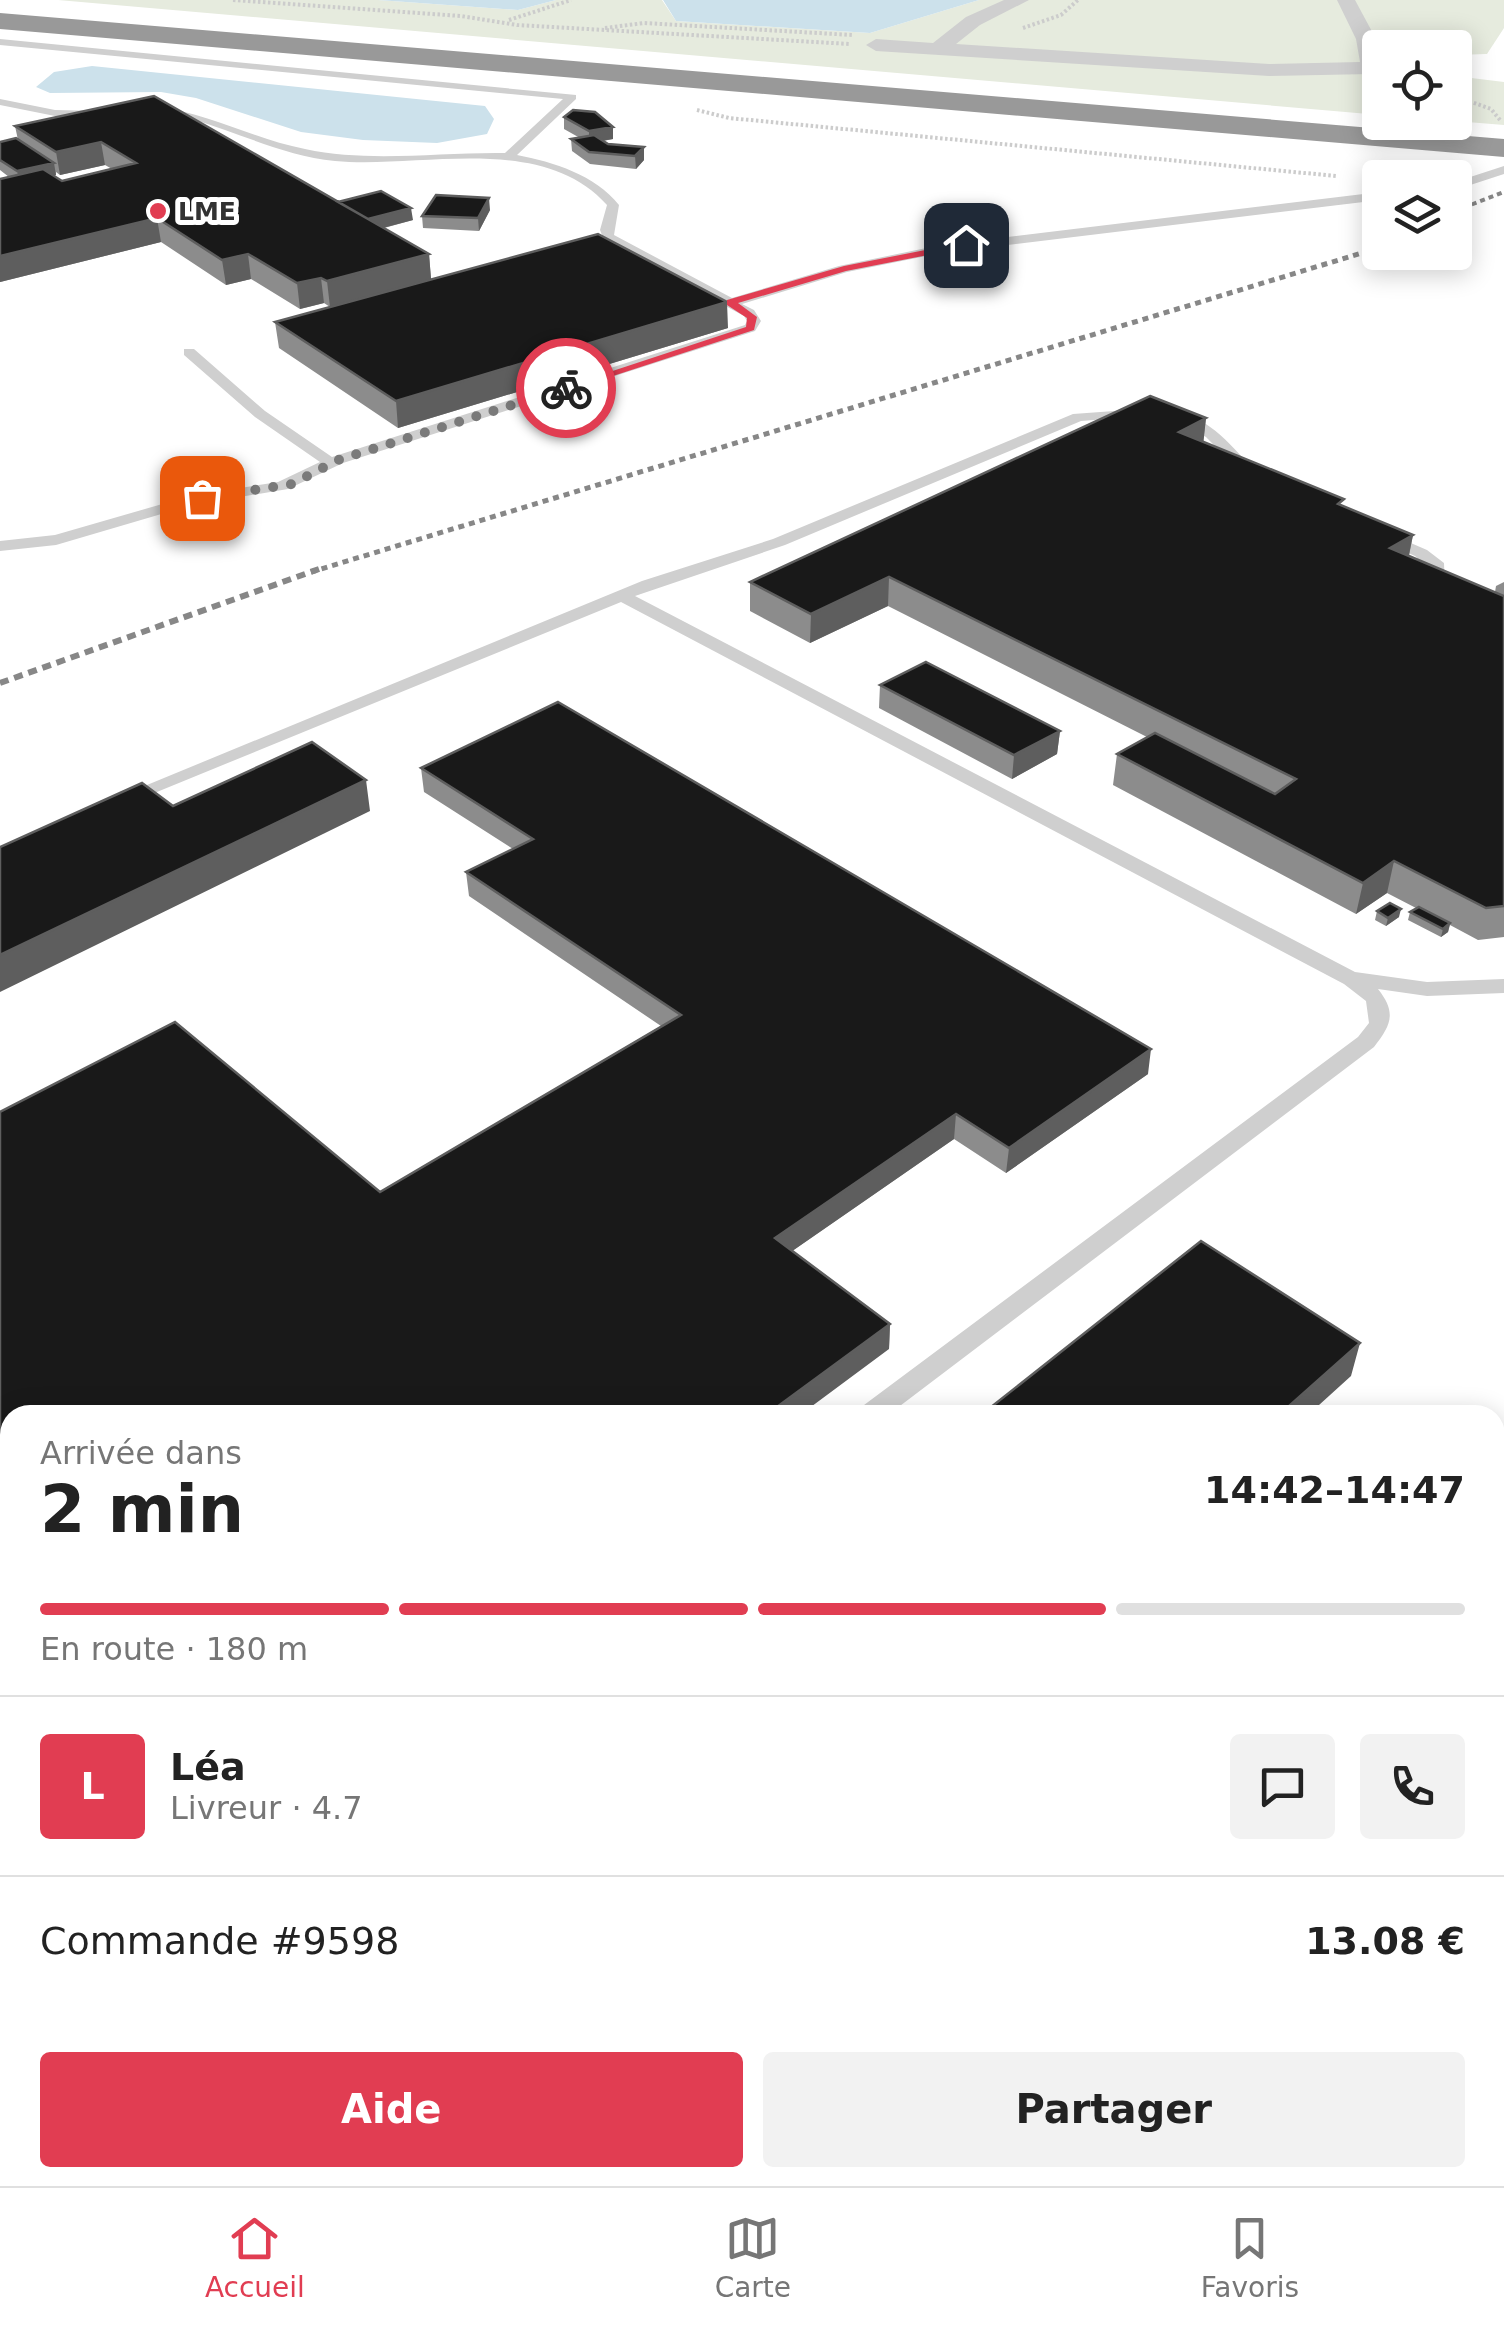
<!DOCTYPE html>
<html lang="fr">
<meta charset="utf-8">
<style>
:root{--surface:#fff;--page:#f2f2f2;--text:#222;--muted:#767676;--line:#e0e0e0;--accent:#e13d52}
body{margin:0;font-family:"DejaVu Sans",sans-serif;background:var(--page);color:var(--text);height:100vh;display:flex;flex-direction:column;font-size:38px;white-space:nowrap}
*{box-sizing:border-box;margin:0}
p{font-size:32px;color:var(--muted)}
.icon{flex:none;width:55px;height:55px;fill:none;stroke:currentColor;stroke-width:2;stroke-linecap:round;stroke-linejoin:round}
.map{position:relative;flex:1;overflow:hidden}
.drawer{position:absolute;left:0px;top:1405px;width:1505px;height:782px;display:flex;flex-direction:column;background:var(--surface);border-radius:30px 30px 0 0;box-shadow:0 5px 25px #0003}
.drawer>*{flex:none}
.fabs{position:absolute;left:1362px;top:30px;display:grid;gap:20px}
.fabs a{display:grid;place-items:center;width:110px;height:110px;border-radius:10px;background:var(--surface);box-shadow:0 5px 25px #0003;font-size:50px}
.pin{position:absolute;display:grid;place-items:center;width:85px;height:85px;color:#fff;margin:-42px;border-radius:20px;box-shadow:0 5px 15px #0006}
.courier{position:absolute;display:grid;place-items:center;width:100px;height:100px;margin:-50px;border:8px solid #e13d52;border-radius:50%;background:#fff;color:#222;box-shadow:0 2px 12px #0007}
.overview em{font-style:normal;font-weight:700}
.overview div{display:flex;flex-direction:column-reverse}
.overview{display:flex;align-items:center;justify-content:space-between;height:170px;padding:0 40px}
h1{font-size:65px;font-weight:700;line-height:75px}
.bar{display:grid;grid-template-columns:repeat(4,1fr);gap:15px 10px;align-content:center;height:120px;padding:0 40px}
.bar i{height:12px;border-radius:8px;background:var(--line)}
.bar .active{background:var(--accent)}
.bar p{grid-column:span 4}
.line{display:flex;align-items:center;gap:25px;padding:0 40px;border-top:2px solid var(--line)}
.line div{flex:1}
.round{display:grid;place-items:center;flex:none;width:105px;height:105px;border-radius:10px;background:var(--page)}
.button{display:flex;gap:20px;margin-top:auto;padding:20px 40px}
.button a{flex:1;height:115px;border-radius:10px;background:var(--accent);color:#fff;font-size:40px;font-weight:700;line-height:115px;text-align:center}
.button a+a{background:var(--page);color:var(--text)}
.tabs{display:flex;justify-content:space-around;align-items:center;height:140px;border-top:2px solid var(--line);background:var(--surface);font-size:28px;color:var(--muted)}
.tabs a{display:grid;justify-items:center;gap:5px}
.tabs .active{color:var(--accent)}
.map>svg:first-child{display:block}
.green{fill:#e6ebde}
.water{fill:#cce1eb}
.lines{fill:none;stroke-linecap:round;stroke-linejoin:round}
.path{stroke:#ccc;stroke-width:4;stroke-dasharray:2.5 2.5;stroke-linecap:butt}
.service{fill:#cfcfcf;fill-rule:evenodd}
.minor{fill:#cfcfcf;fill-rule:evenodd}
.motorway{fill:#999;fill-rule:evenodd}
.rail-far2{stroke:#878787;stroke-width:4;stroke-dasharray:5 4;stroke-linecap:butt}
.rail-far1{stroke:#878787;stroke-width:5;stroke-dasharray:6 5;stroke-linecap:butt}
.rail{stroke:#878787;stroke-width:6;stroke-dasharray:9 6;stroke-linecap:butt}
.wall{fill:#8c8c8c;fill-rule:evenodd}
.shaded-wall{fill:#5e5e5e}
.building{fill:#191919;stroke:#5e5e5e;stroke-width:2.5}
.route{fill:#e13d52}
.done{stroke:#7a7a7a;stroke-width:10;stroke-dasharray:0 18}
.poi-dot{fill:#e13d52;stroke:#fff;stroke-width:4}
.labels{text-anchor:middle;stroke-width:10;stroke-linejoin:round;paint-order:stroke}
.far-poi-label{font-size:25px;font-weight:bold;fill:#323232;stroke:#fff;text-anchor:start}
</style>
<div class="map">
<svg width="1504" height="2186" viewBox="0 0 1504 2186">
<rect width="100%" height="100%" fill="#fff"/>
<path class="green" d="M58 0H378L518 10 556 0H662L676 21 870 33 979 0H1504V28L1487 54 1455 55V48H1380V115Z
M1455 76 1504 82V125L1455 121Z"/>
<path class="water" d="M378 0H556L518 10Z
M663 0H979L870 33 676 21Z
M92 66 485 106 494 119 487 134 437 143 363 140 301 132 196 98 161 92 50 93 36 87 54 72Z"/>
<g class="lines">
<path class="path" d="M233 0 461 16 517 25 850 44
M509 20 571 0
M605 28 644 23 852 35
M1023 28 1061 15 1078 0
M1455 96 1491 109 1500 120
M697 110 729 118 1336 176
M1419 178 1442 175"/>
<path class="service" d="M0 39 576 95V99L517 155C554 162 595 175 619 205L614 235 732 298 839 266 941 245 1380 192V200L941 253 847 272 742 304 754 310 761 321 755 331 343 463 288 489 192 505 56 545 0 551V541L55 535 190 496 278 482 320 462 255 417 184 355V349H194L265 411 332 457 745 325 747 321 744 316 604 240 600 230 607 205C541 132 420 169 335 161 285 156 242 134 195 120 181 116 163 117 151 110L157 107C209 113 254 139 305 149 370 163 439 152 505 153L563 99 0 45Z
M0 99 55 110 100 111 106 114 100 117 55 116 0 105Z
M1504 166V174L1455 190V182Z
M1142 409 1149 413 1147 416 1081 421 785 545 635 596 1355 972 1427 982 1504 979V993L1427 996 1378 989C1397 1013 1391 1025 1374 1047L888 1415H856L860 1408 1358 1037 1369 1023 1366 1001 1344 984 621 602 130 803H116L113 799 642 581 773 539 1073 414Z
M1174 414C1206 412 1235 450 1255 471V477H1245L1206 437 1174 420Z
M1383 531 1427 550 1444 563 1445 589H1433L1430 569 1415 556 1377 539 1375 536Z
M10 2055V2093L0 2097V2060Z"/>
<path class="minor" d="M1004 0H1029L980 25 956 44 1269 64 1360 62 1356 39 1337 0H1355L1376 39 1380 70 1371 74 1269 76 876 51 866 45 876 39 933 43 966 17Z"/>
<path class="motorway" d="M0 13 1504 139V157L0 29Z"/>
<path class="rail-far2" d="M1455 211 1504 192
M1366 251 1380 247"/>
<path class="rail-far1" d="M311 572 1375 249"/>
<path class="rail" d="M0 683 319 569"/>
</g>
<path class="wall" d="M154 96 338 202 413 220 384 228 429 254 431 279 330 307 324 303 300 309 251 279 226 285 161 242 0 282V179L9 177 0 170V142L18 140 15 126ZM105 165 112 169 62 181 54 176 56 175V172L60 175Z
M564 117 613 139 603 141 608 144 644 147V160L636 169 590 164 572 151 571 139 580 138 564 129Z
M490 210 479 231 423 228 422 216Z
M275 322 728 328 398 428 279 348Z
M613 390V397L580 407H563L562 400Z
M1206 418 1203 442 1343 506 1413 535 1409 556 1495 592 1496 586 1504 582V937L1478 940 1450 925 1448 932 1441 937 1408 920 1410 912 1416 908 1387 893 1356 914 1113 785 1117 754 1147 737 888 606 810 643 750 611V582Z
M880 685 1060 731 1057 754 1012 779 879 708Z
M421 768 1148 1074 1006 1173 954 1139 792 1251 890 1324 889 1349 10 1415V1785L0 1792V1112L380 1192 661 1026 469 896 466 872 513 849 424 792Z
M1377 911 1399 917 1386 926 1375 920Z
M178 2178H517L507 2186H468L463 2178 454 2186H168Z"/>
<path class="shaded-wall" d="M613 127V139L589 143V131Z
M101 142 105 165 60 175 56 152Z
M644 147V160L636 169 635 156Z
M54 163 56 175 20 184 17 171Z
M489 198 490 210 479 231 478 218Z
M411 208 413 220 356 235 354 222Z
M157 218 161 242 0 282V256Z
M248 254 251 279 226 285 222 260Z
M429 254 431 279 330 307 327 281Z
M321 278 324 303 300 309 297 283Z
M727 302 728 328 398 428 396 401Z
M613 390V397L580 407V400Z
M1206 418 1203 446 1179 432Z
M1413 535 1407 564 1390 548Z
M889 577 888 606 810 643 811 614Z
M1060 731 1057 754 1012 779 1014 755Z
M366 780 370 811 0 992V955Z
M1394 861 1387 893 1356 914 1363 883Z
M1401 909 1399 917 1386 926 1388 918Z
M1450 923 1448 932 1441 937 1443 929Z
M1151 1049 1148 1074 1006 1173 1009 1148Z
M956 1114 954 1139 775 1263V1238Z
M890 1324 889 1349 800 1415H766Z
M1360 1343 1351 1376 1308 1415H1279Z
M10 1754V1785L0 1792V1761Z
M424 2178H463L454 2186H414Z
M478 2178H517L507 2186H480Z
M861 2178H888L880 2186H853Z"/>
<path class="building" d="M154 96 429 254 327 281 321 278 297 283 248 254 222 260 157 218 0 256V179L43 169 62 181 136 163 101 142 56 152 15 126Z
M573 110 595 112 613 127 589 131 564 117Z
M594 135 608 144 644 147 635 156 589 152 571 139Z
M16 138 54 163 17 171 0 160V142Z
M381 191 411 208 368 219 338 202Z
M436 195 489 198 478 218 422 216Z
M598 234 727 302 396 401 275 322Z
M599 382 613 390 580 400H562L565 393Z
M1150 396 1206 418 1179 432 1344 499 1338 504 1413 535 1390 548 1504 596V906L1486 908 1394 861 1363 883 1117 754 1155 733 1275 794 1296 779 889 577 811 614 750 582Z
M926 662 1060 731 1014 755 880 685Z
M558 702 1151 1049 1009 1148 956 1114 775 1238 890 1324 766 1415H10V1754L0 1761V1112L175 1022 380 1192 681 1015 466 872 533 839 421 768Z
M312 742 366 780 0 955V847L142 783 173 806Z
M1390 903 1401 909 1388 918 1377 911Z
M1419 907 1450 923 1443 929 1410 912Z
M1201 1241 1360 1343 1279 1415H981Z
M178 2178H424L414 2186H168Z
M570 2178H861L853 2186H561Z"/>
<path class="route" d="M966 242 969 247 846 271 738 303 757 317 754 330 570 390 561 388 746 327 747 318 727 305V300L844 266Z"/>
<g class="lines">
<path class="done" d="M202 498 292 484 338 460 566 388"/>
</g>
<circle class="poi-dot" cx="158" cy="211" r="10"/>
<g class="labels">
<g class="far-poi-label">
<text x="178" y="220">LME</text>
</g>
</g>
</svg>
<div class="fabs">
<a><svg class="icon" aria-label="locate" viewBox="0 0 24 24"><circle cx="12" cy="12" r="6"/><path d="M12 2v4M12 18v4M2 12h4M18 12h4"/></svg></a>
<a><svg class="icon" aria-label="layers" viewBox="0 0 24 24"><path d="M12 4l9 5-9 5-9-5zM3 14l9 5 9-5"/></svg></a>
</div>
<div class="pin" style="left:202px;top:498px;background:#ea580c"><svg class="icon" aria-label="bag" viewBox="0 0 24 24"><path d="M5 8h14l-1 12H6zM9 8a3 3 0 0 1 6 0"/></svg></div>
<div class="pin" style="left:966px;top:245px;background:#1f2937"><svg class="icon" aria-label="home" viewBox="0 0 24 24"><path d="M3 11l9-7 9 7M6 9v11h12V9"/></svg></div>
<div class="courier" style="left:566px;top:388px"><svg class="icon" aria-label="bike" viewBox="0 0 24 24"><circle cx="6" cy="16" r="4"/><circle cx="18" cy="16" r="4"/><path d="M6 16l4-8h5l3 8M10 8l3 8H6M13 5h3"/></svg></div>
<section class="drawer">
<div class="overview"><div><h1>2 min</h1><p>Arrivée dans</p></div><em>14:42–14:47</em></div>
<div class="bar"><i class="active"></i><i class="active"></i><i class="active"></i><i></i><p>En route · 180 m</p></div>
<div class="line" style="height:180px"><b class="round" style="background:var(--accent);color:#fff">L</b><div><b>Léa</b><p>Livreur · 4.7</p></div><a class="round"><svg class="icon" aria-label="chat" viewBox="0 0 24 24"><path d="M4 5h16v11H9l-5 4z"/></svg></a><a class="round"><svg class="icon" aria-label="phone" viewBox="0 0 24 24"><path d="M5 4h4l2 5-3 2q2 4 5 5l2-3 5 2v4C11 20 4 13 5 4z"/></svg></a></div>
<div class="line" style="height:130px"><div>Commande #9598</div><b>13.08 €</b></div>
<div class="button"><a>Aide</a><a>Partager</a></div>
</section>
</div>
<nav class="tabs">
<a class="active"><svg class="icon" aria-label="home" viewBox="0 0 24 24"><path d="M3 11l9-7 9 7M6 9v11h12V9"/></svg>Accueil</a>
<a><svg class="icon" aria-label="map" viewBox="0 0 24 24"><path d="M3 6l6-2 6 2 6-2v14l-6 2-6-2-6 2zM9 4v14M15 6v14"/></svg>Carte</a>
<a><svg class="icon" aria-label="saved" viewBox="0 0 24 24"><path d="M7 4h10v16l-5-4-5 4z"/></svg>Favoris</a>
</nav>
